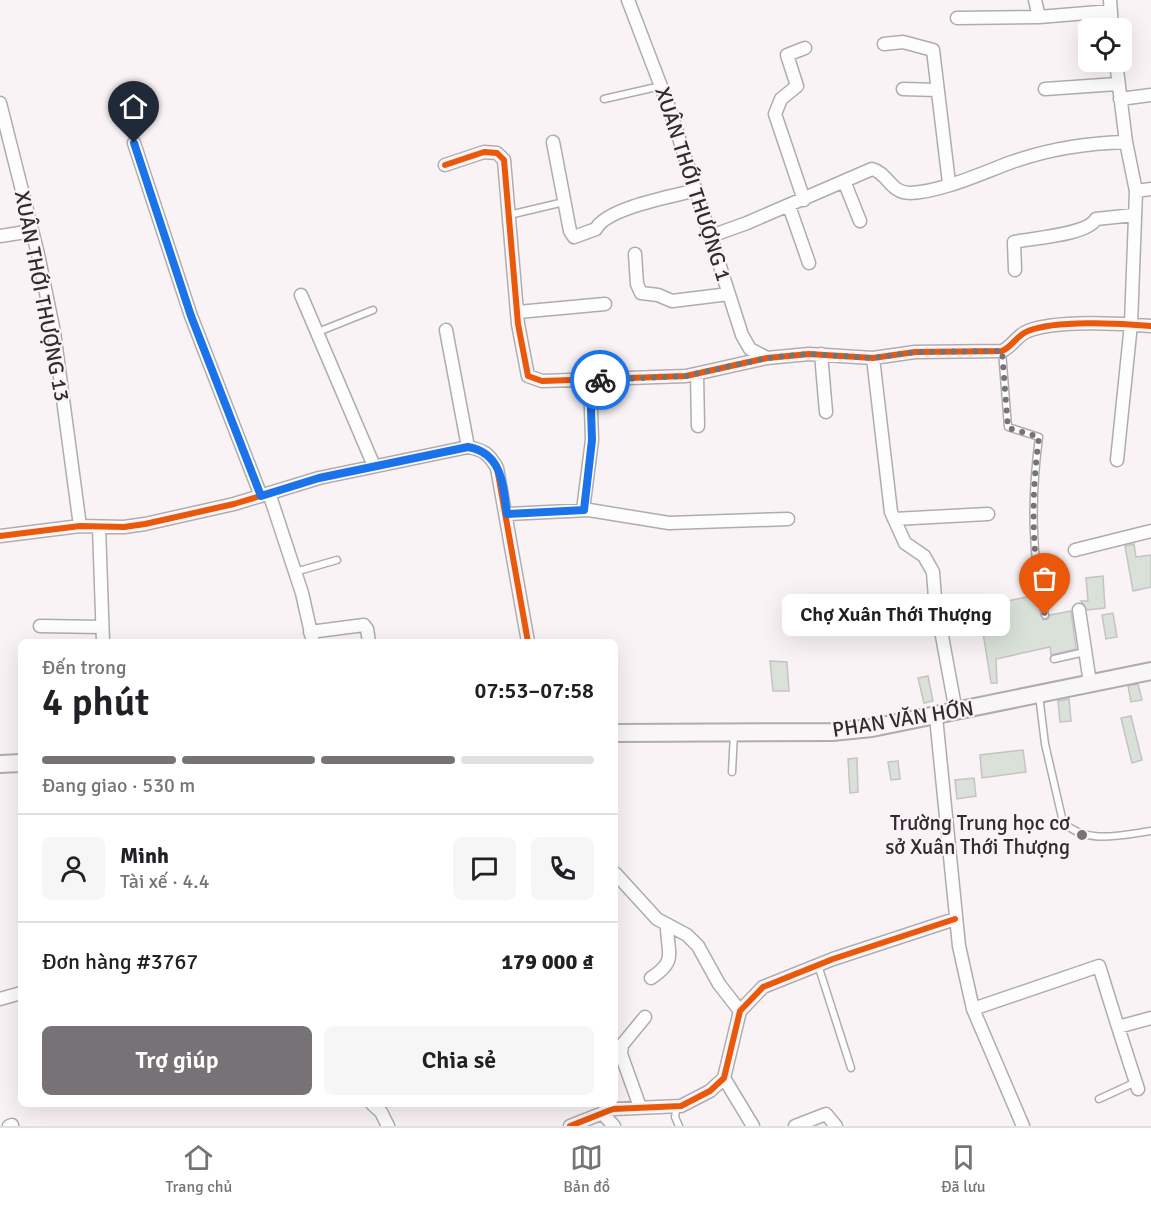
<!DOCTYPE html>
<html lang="vi">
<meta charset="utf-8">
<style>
:root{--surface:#fff;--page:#f6f6f6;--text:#202124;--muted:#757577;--line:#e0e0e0;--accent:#767275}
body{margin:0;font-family:Signika,sans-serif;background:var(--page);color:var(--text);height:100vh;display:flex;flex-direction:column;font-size:22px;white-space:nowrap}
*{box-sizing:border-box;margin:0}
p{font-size:20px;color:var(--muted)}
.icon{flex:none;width:33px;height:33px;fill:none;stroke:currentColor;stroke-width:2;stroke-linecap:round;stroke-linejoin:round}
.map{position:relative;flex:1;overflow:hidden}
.side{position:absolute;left:18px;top:639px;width:600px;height:468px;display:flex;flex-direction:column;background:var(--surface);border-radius:9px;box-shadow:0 6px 24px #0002}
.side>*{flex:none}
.controls{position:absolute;left:1078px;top:18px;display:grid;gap:12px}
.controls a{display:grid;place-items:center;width:54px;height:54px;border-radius:9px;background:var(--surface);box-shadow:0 6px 24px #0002;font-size:30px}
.pin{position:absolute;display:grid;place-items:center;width:51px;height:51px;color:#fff;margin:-62px -26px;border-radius:50% 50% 50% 0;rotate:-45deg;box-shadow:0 0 6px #0007}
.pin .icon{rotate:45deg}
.courier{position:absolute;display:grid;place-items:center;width:60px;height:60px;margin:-30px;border:4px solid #1a73e8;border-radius:50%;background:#fff;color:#222;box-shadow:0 2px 8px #0007}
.bubble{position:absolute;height:42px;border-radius:9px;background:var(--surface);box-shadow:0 6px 24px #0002;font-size:20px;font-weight:600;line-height:42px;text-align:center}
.summary em{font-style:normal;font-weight:600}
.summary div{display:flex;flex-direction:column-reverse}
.summary{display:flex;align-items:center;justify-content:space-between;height:102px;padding:0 24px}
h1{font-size:39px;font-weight:600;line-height:45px}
.bar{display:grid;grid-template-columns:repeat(4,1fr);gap:9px 6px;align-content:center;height:72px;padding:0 24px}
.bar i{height:8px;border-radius:4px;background:var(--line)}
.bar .selected{background:var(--accent)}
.bar p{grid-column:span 4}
.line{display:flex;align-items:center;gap:15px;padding:0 24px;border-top:2px solid var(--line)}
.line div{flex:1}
.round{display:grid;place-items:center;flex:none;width:63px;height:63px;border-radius:9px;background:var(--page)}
.action{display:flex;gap:12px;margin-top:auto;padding:12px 24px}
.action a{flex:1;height:69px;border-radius:9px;background:var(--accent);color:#fff;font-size:24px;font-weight:600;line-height:69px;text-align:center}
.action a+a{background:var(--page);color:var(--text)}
.tab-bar{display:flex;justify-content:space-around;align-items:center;height:84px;border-top:2px solid var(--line);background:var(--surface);font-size:16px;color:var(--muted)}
.tab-bar a{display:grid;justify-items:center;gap:3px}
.tab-bar .selected{color:var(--accent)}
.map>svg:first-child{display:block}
.building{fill:#d9e1d9;stroke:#c5c3c3;stroke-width:1.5}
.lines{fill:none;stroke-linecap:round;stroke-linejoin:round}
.lane-casing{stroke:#b0acae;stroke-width:9}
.street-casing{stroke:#b0acae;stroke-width:15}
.secondary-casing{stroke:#b0acae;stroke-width:20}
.lane{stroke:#fefdfe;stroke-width:6}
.street{stroke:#fefdfe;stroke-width:12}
.secondary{stroke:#f8f6f7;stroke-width:16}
.cycleway-casing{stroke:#fbf1f6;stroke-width:10}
.cycleway{stroke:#e8590c;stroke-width:6}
.done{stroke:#767275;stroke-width:6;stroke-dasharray:0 10.8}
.route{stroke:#1a73e8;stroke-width:8}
.poi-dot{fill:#767275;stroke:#fbf1f6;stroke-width:2}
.labels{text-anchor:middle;stroke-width:4.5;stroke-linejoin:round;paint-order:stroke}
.street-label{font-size:21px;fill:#302d2f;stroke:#fbf1f6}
.poi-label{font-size:21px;fill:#302d2f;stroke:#fbf1f6;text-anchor:end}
</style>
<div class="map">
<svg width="1151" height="1126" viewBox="0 0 1151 1126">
<rect width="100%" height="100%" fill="#f9f3f6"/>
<path class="building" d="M1134 544 1136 557 1151 555V587L1133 591 1125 546Z
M1103 576 1105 608 1087 610 1081 601H1088L1086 578Z
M1036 595 1043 620 1048 619 1050 615 1071 611 1076 649 1051 655 1050 647 996 659 997 683H991L979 607Z
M1113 613 1117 637 1106 639 1102 615Z
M770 661 787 662 789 691H773Z
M928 676 933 701 924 703 918 678Z
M1138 684 1142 700 1131 702 1128 686Z
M1069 699 1071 721 1060 722 1058 701Z
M1131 716 1142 760 1132 763 1121 718Z
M1023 750 1026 772 982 778 980 755Z
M857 758 858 792 850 793 848 759Z
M898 761 900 779 891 780 888 762Z
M974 778 976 796 957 799 955 780Z"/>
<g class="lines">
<g class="lane-casing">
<path id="lane" d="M604 99 661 86
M509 215 564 202
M318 332 373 310
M1002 351 1008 427 1039 437C1031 498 1031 555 1045 615
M295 572 337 560
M1054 659 1085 652
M1039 695 1045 744 1063 822C1086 845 1122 835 1151 831
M732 772 734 733
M818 965 851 1068
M1099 1099 1136 1082
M677 1105 675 1117 679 1126"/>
</g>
<g class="street-casing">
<path id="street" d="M628 0 670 110 742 335 750 349 767 358
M1035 0 1039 17
M1110 0 1112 28
M957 18 1039 17 1111 11
M884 44 903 42 933 50 949 183
M1116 62 1126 142 1136 191 1131 324 1117 460
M903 89 937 90
M1045 89 1117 84
M1120 99 1151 95
M0 103 38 254 54 332 80 526
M553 142 570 231 574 237 596 229C606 208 674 196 697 190
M134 143 191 316 261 496
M445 165 484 152 497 153 504 160 518 324 528 376 542 381 686 376 767 358 809 354 873 358 915 352 1002 351C1013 346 1017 335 1028 331 1055 320 1120 323 1151 326
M844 181 860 221
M1136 191 1151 189
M804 200 775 114 781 99 797 86 787 55 805 48
M789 206 809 263
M0 236 32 231
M711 236 747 223 872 169C888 173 890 193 910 193 941 192 982 173 1012 162 1049 149 1087 143 1126 142
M635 254 637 284 641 293 658 295 672 301 729 294
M1015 270 1014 242C1032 238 1087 235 1096 219L1134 215
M301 295 374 466
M518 312 605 304
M446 330 468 447
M821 354 826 412
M873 358 891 512 905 543 924 556 933 572 935 598 956 712
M697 374 698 426
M269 493 302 593 313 642
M583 510 592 440 590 380
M507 514 589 510 669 523 788 519
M894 519 988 514
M99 527 103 642
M0 536 80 526 124 527 145 524 234 504 319 478 468 447C484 450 489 454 497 468L528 642
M1075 550 1151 531
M1079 610 1090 683
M40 626 102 627
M310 632 364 625 367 629 369 642
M936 717 959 946 973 1009 1023 1126
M615 873 657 919 687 935 698 946 719 984 740 1011
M651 978C678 960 667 954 667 925
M0 999 21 993
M973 1009 1099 966 1118 1027 1151 1018
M1118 1027 1138 1089
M724 1078 753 1126
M372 1104 381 1112 388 1126
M640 1107 621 1054 622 1045 645 1017
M602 1113 614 1126
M9 1126 12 1125
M570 1126 613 1109 681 1106 710 1091 724 1078 740 1011 763 987 833 959 955 919
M795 1126 826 1114 836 1126"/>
</g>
<g class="secondary-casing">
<path id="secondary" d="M615 733 832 732 872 728 1151 671
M0 764 21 763"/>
</g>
<use href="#lane" class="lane"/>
<use href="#street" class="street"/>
<use href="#secondary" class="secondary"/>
<g class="cycleway-casing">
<path id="cycleway" d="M445 165 484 152 497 153 504 160 518 324 528 376 542 381 686 376 767 358 809 354 873 358 915 352 1002 351C1013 346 1017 335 1028 331 1055 320 1120 323 1151 326
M0 536 80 526 124 527 145 524 234 504 319 478 468 447C484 450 489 454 497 468L528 642
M570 1126 613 1109 681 1106 710 1091 724 1078 740 1011 763 987 833 959 955 919"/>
</g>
<use href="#cycleway" class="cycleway"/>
</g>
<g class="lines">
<path class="done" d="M600 380 686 376 767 358 809 354 873 358 915 352 1002 351 1008 428 1039 437C1031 498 1031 555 1045 615"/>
<path class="route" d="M134 143 191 316 261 496 319 478 468 447C502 453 503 484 507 514L584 510 592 440 590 380H600"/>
</g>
<circle class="poi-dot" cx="1082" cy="835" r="6"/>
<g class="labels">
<g class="street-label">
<text transform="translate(693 184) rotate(72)" y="7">XUÂN THỚI THƯỢNG 1</text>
<text transform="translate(42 296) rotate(79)" y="7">XUÂN THỚI THƯỢNG 13</text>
<text transform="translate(903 719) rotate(-9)" y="7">PHAN VĂN HỚN</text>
</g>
<g class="poi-label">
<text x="1070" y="830">Trường Trung học cơ<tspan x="1070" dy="24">sở Xuân Thới Thượng</tspan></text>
</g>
</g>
</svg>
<div class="controls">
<a><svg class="icon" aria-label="locate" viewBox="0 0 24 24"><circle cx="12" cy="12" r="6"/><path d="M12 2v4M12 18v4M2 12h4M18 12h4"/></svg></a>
</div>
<div class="pin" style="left:1045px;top:615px;background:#ea580c"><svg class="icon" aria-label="bag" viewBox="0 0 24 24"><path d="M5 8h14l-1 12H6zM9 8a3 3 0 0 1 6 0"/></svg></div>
<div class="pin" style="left:134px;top:143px;background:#1f2937"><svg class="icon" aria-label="home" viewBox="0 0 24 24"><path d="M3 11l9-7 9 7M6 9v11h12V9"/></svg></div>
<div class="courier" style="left:600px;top:380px"><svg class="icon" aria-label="bike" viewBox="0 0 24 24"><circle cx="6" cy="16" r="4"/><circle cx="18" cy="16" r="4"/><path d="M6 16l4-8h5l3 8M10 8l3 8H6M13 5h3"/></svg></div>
<div class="bubble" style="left:782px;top:594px;width:228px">Chợ Xuân Thới Thượng</div>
<section class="side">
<div class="summary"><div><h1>4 phút</h1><p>Đến trong</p></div><em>07:53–07:58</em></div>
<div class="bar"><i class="selected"></i><i class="selected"></i><i class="selected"></i><i></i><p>Đang giao · 530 m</p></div>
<div class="line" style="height:108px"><a class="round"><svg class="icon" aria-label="person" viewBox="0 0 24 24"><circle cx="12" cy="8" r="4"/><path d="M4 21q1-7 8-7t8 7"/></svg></a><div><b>Minh</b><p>Tài xế · 4.4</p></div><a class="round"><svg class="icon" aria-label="chat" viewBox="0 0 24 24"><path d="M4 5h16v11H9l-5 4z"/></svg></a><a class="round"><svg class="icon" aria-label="phone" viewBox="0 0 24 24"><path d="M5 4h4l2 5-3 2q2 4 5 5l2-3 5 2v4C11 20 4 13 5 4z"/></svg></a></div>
<div class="line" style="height:78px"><div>Đơn hàng #3767</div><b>179 000 ₫</b></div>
<div class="action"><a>Trợ giúp</a><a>Chia sẻ</a></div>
</section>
</div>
<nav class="tab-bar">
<a class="selected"><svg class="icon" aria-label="home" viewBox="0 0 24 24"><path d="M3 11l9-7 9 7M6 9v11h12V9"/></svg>Trang chủ</a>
<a><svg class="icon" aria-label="map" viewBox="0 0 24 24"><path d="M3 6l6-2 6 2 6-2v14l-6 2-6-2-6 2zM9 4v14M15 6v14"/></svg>Bản đồ</a>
<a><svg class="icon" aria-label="saved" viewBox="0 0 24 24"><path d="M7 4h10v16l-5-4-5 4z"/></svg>Đã lưu</a>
</nav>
